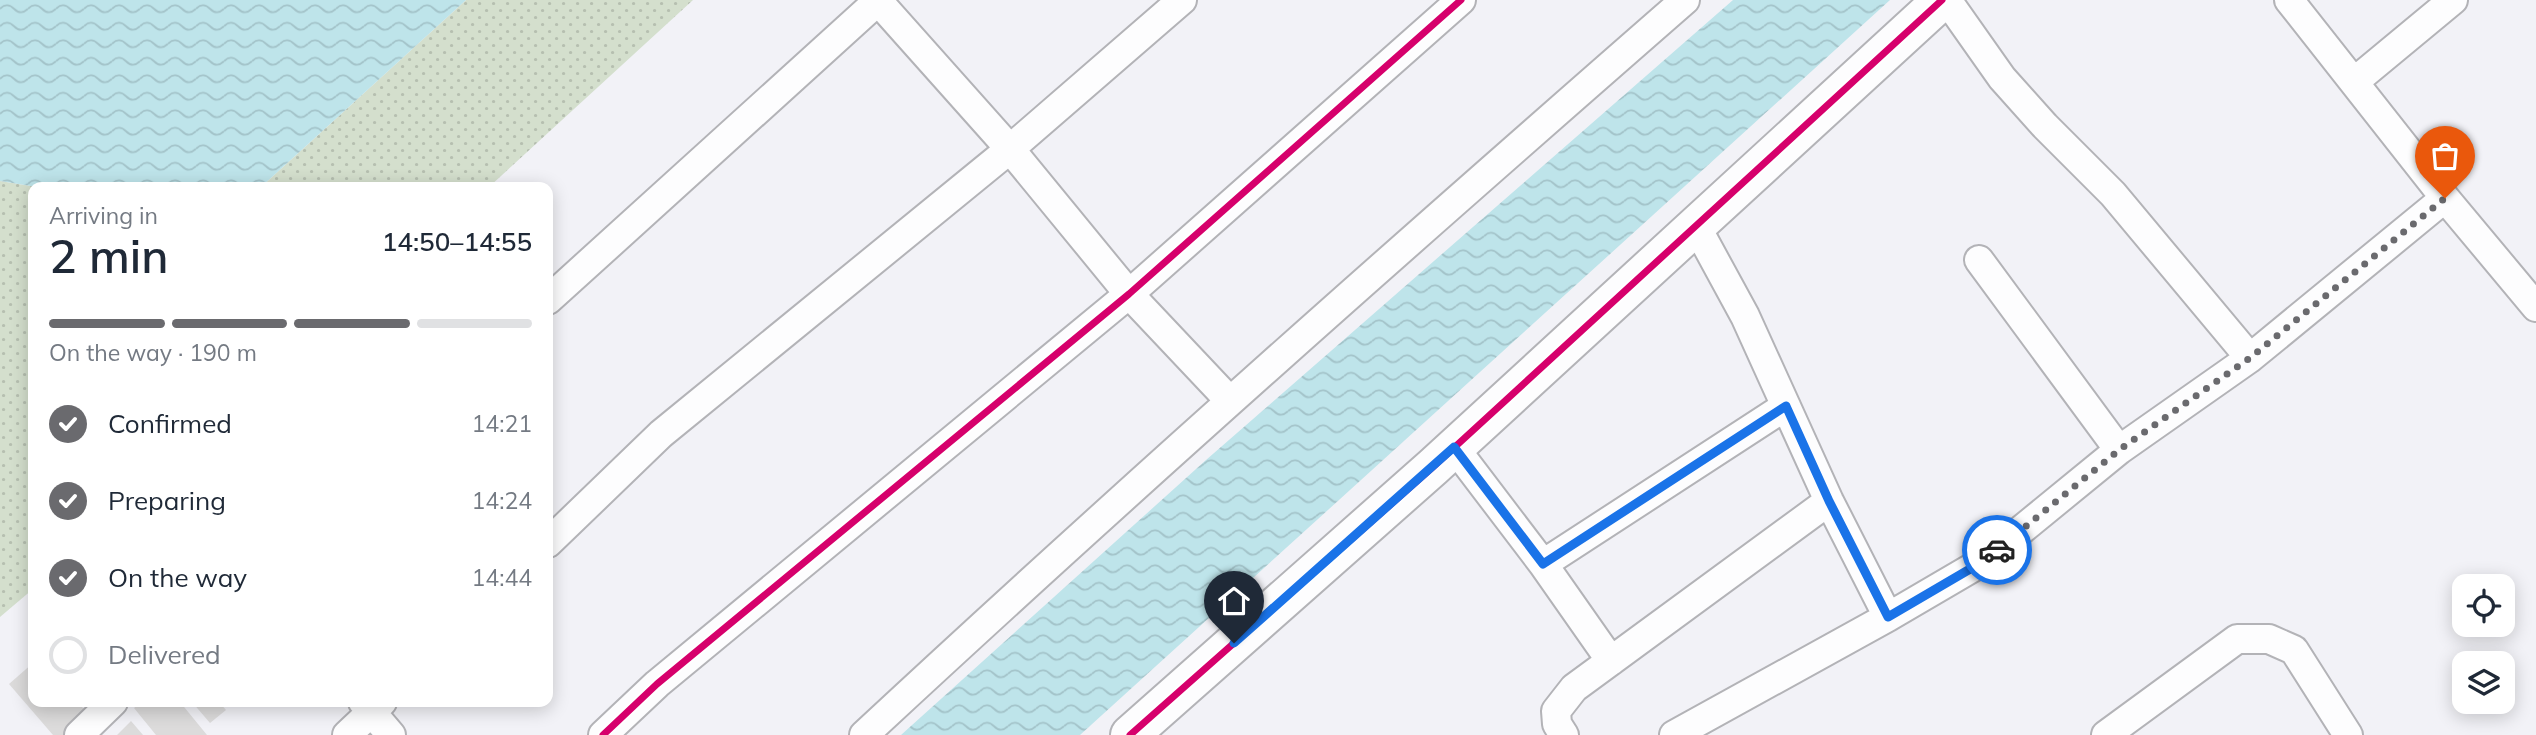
<!DOCTYPE html>
<meta charset="utf-8">
<style>
:root{--surface:#fff;--page:#f2f2f3;--text:#1f2937;--muted:#747a83;--line:#e0e1e3;--accent:#6a6a6e}
body{margin:0;font-family:Mulish,sans-serif;background:var(--page);color:var(--text);height:100vh;display:flex;flex-direction:column;font-size:26px;white-space:nowrap}
*{box-sizing:border-box;margin:0}
p{font-size:23px;color:var(--muted)}
.icon{flex:none;width:38px;height:38px;fill:none;stroke:currentColor;stroke-width:2;stroke-linecap:round;stroke-linejoin:round}
.map{position:relative;flex:1;overflow:hidden}
.sheet{position:absolute;left:28px;top:182px;width:525px;height:525px;display:flex;flex-direction:column;background:var(--surface);border-radius:14px;box-shadow:0 4px 18px #0003}
.sheet>*{flex:none}
.fabs{position:absolute;left:2452px;top:574px;display:grid;gap:14px}
.fabs a{display:grid;place-items:center;width:63px;height:63px;border-radius:14px;background:var(--surface);box-shadow:0 4px 18px #0003;font-size:35px}
.pin{position:absolute;display:grid;place-items:center;width:60px;height:60px;color:#fff;margin:-72px -30px;border-radius:50% 50% 50% 0;rotate:-45deg;box-shadow:0 0 7px #0007}
.pin .icon{rotate:45deg}
.courier{position:absolute;display:grid;place-items:center;width:70px;height:70px;margin:-35px;border:5px solid #1a73e8;border-radius:50%;background:#fff;color:#222;box-shadow:0 2px 9px #0007}
.head em{font-style:normal;font-weight:600}
.head div{display:flex;flex-direction:column-reverse}
.head{display:flex;align-items:center;justify-content:space-between;height:119px;padding:0 21px}
h1{font-size:46px;font-weight:600;line-height:52px}
.bar{display:grid;grid-template-columns:repeat(4,1fr);gap:10px 7px;align-content:center;height:84px;padding:0 21px}
.bar i{height:9px;border-radius:5px;background:var(--line)}
.bar .selected{background:var(--accent)}
.bar p{grid-column:span 4}
ol{padding:0 21px;list-style:none}
li{display:flex;align-items:center;gap:21px;height:77px}
li p{margin-inline-start:auto}
li .icon{padding:7px;border-radius:50%;background:var(--accent);color:#fff;stroke-width:4}
li:last-child{color:var(--muted)}
li i{width:38px;height:38px;border:4px solid var(--line);border-radius:50%}
.map>svg:first-child{display:block}
.grass{fill:url(#grass-dots)}
.water{fill:url(#water-waves)}
.building{fill:#dcdbdb}
.lines{fill:none;stroke-linecap:round;stroke-linejoin:round}
.street-casing{stroke:#b3b3b7;stroke-width:32}
.secondary-casing{stroke:#b3b3b7;stroke-width:42}
.street{stroke:#fdfdfe;stroke-width:28}
.secondary{stroke:#fdfdfe;stroke-width:38}
.cycleway-casing{stroke:#fff;stroke-width:11}
.cycleway{stroke:#d6006c;stroke-width:7}
.done{stroke:#6a6a6e;stroke-width:7;stroke-dasharray:0 12.6}
.route{stroke:#1a73e8;stroke-width:9}
</style>
<div class="map">
<svg width="2536" height="735" viewBox="0 0 2536 735">
<defs>
<pattern id="grass-dots" width="8" height="8" patternUnits="userSpaceOnUse" patternTransform="scale(1.75)"><rect width="8" height="8" fill="#d4dfcd"/><path d="M2 2h.1M6 6h.1" fill="none" stroke="#b6bfb0" stroke-width="1.8" stroke-linecap="round"/></pattern>
<pattern id="water-waves" width="16" height="10" patternUnits="userSpaceOnUse" patternTransform="scale(1.75)"><rect width="16" height="10" fill="#bee4ea"/><path d="M0 5q4-4 8 0t8 0" fill="none" stroke="#a3c3c9"/></pattern>
</defs>
<rect width="100%" height="100%" fill="#f2f2f7"/>
<path class="grass" d="M466 0H693L489 187H261Z
M0 181 37 187H33V589L0 617Z"/>
<path class="water" d="M0 0H466L261 187H37L0 181Z
M1733 0H1890L1080 735H901L1206 460Z"/>
<path class="building" d="M33 663V702H77L88 713 63 735H53L9 684Z
M142 702H180L207 735H156L134 708Z
M192 702H219L226 710 210 723Z
M131 721 143 735H117Z"/>
<g class="lines">
<g class="street-casing">
<path id="street" d="M1947 0 2002 78 2045 126 2113 194 2250 358
M2289 0 2445 198 2536 307
M878 1 1010 149 1129 294 1230 401
M2354 82 2453 0
M1696 226 1745 316 1829 501 1888 617
M1979 260 2119 450
M548 300 879 0
M1454 447 1543 564 1611 661
M548 543 661 434 1010 149 1182 0
M1543 564 1786 406
M363 702 391 735
M79 735 113 702
M347 735 382 702
M603 735 657 684 1129 294 1461 0
M864 735C1133 485 1408 242 1685 0
M1564 735 1557 724 1556 711 1574 688 1829 501
M1674 735 1888 617 1982 562 2119 450 2250 358 2445 198
M2106 735 2237 639H2269L2294 650 2348 735"/>
</g>
<g class="secondary-casing">
<path id="secondary" d="M1130 735 1433 467 1942 0"/>
</g>
<use href="#street" class="street"/>
<use href="#secondary" class="secondary"/>
<g class="cycleway-casing">
<path id="cycleway" d="M603 735 657 684 1129 294 1461 0
M1130 735 1433 467 1942 0"/>
</g>
<use href="#cycleway" class="cycleway"/>
</g>
<g class="lines">
<path class="done" d="M1997 550 2119 450 2250 358 2445 198"/>
<path class="route" d="M1234 643 1454 447 1543 564 1786 406 1829 501 1888 617 1982 562 1997 550"/>
</g>
</svg>
<div class="fabs">
<a><svg class="icon" aria-label="locate" viewBox="0 0 24 24"><circle cx="12" cy="12" r="6"/><path d="M12 2v4M12 18v4M2 12h4M18 12h4"/></svg></a>
<a><svg class="icon" aria-label="layers" viewBox="0 0 24 24"><path d="M12 4l9 5-9 5-9-5zM3 14l9 5 9-5"/></svg></a>
</div>
<div class="pin" style="left:2445px;top:198px;background:#ea580c"><svg class="icon" aria-label="bag" viewBox="0 0 24 24"><path d="M5 8h14l-1 12H6zM9 8a3 3 0 0 1 6 0"/></svg></div>
<div class="pin" style="left:1234px;top:643px;background:#1f2937"><svg class="icon" aria-label="home" viewBox="0 0 24 24"><path d="M3 11l9-7 9 7M6 9v11h12V9"/></svg></div>
<div class="courier" style="left:1997px;top:550px"><svg class="icon" aria-label="car" viewBox="0 0 24 24"><path d="M5 17H2v-5l4-1 3-4h7l3 4 3 1v5h-3M9 17h6M6 11h13"/><circle cx="7" cy="17" r="2"/><circle cx="17" cy="17" r="2"/></svg></div>
<section class="sheet">
<div class="head"><div><h1>2 min</h1><p>Arriving in</p></div><em>14:50–14:55</em></div>
<div class="bar"><i class="selected"></i><i class="selected"></i><i class="selected"></i><i></i><p>On the way · 190 m</p></div>
<ol>
<li><svg class="icon" aria-label="check" viewBox="0 0 24 24"><path d="M5 12l5 5 9-10"/></svg>Confirmed<p>14:21</p></li>
<li><svg class="icon" aria-label="check" viewBox="0 0 24 24"><path d="M5 12l5 5 9-10"/></svg>Preparing<p>14:24</p></li>
<li><svg class="icon" aria-label="check" viewBox="0 0 24 24"><path d="M5 12l5 5 9-10"/></svg>On the way<p>14:44</p></li>
<li><i></i>Delivered</li>
</ol>
</section>
</div>
